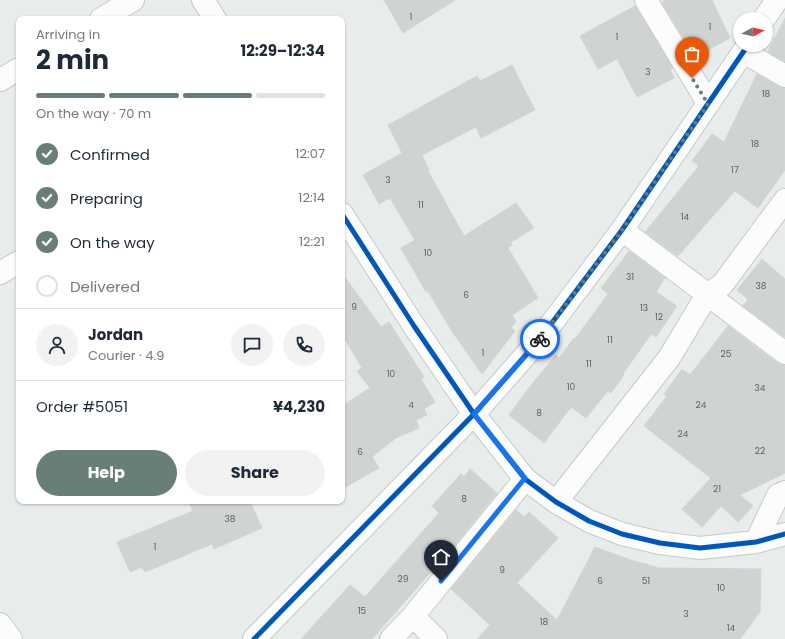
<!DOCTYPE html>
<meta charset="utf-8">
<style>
:root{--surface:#fff;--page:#f2f2f3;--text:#1f2937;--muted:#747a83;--line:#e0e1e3;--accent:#697e78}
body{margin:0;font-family:Poppins,sans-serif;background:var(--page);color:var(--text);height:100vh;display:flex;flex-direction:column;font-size:15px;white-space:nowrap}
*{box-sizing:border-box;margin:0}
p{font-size:13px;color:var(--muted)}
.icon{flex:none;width:22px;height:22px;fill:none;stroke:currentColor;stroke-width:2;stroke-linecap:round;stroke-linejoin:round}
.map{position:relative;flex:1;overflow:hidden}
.drawer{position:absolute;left:16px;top:16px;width:329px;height:488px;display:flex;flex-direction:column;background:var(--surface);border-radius:8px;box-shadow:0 1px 3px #0004}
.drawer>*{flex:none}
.needle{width:26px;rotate:82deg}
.buttons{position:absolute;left:733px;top:12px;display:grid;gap:8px}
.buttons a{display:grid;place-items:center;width:40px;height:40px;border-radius:50%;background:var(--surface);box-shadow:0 1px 3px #0004;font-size:20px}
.pin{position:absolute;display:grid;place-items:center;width:34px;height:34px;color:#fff;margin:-41px -17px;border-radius:50% 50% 50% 0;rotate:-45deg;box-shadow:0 0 4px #0007}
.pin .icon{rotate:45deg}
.courier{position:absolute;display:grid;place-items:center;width:40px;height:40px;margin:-20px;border:3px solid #1a73e8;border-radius:50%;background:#fff;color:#222;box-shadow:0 1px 5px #0007}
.head em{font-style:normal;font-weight:700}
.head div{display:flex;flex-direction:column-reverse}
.head{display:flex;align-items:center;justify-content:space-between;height:68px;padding:0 20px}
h1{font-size:26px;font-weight:700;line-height:30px}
.bar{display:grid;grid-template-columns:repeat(4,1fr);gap:6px 4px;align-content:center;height:48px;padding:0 20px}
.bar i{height:5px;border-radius:3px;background:var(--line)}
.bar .current{background:var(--accent)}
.bar p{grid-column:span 4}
.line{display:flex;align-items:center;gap:10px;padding:0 20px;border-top:1px solid var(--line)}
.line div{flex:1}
.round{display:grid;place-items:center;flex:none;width:42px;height:42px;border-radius:21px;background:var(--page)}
ol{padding:0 20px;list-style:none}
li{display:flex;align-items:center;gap:12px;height:44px}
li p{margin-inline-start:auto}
li .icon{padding:4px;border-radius:50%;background:var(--accent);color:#fff;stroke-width:4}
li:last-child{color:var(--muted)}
li i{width:22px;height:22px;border:2px solid var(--line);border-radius:50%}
.cta{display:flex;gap:8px;margin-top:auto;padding:8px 20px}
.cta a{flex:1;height:46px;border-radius:24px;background:var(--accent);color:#fff;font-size:16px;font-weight:700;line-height:46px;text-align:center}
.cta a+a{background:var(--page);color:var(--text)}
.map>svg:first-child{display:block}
.building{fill:#cfd4d2;stroke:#d1d6d4}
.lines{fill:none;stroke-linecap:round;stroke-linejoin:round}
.minor-casing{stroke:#c5cac8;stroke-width:24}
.minor{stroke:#fcfcfc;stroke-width:22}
.cycleway-casing{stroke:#f7fbf9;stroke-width:8}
.cycleway{stroke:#0057b8;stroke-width:5}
.done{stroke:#697e78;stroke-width:4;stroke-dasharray:0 7.2}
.route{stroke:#1a73e8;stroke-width:5}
.labels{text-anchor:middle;stroke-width:3.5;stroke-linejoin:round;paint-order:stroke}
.number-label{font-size:9px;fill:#506761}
</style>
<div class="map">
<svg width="785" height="639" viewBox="0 0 785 639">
<rect width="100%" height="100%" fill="#e8edeb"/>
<path class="building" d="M384 0H455L403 33Z
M665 0H712L730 38 695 57 662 2Z
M635 6 673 68 670 70 674 78 637 97 617 59 598 69 580 36Z
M785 18V62L768 52Z
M512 65 535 110 481 138 476 127 422 155 429 170 428 171 464 236 516 203 534 228 511 242 512 245 508 248 538 298 512 315 516 322 511 328 515 331 482 374 451 330 428 291 426 292 401 248 415 240 390 198 379 204 363 175 402 153 388 125 477 76 480 81Z
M757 74 779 87 785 88V170L758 208 735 191 678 256 645 232 699 166 692 161 712 134 724 142Z
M629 251 665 278 656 292 677 306 656 337 651 334 623 374 624 375 611 393 608 391 586 418 571 407 544 443 509 415 528 389 556 355 559 358 574 338 575 339 608 294 601 288Z
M762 259 785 279V337L743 306 748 299 737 290Z
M342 273 381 327 389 322 424 377 421 379 435 402 424 409 427 415 416 420 419 428 396 438 372 457 379 468 342 489V406L370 388 357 371 362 368 342 334Z
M728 326 777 363 785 365V473L740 495 753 506 738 522 721 506 702 527 682 509 711 478 644 426 667 396 664 394 682 369 690 375Z
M470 469 497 493 432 573 431 572 372 639H301L350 585 365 597 439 513 432 506 461 474 464 477Z
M188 501H250L262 528 214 549 212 544 145 572 142 567 130 572 117 542 193 511Z
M516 510 524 517 529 512 558 538 517 583 557 620 595 547 631 560 659 568 761 569 760 612 740 639H477L490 625 451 589Z"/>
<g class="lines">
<g class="minor-casing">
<path id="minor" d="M203 0 215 19
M646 0 708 103
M101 19 133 0
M764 19 777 0
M744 52 785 76
M0 80 19 69
M342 214 414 326 474 414 525 479 556 502 589 521 622 534 660 543 700 548 756 542 785 534
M622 230 785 353
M0 273 19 262
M556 502 669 358 707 295 722 285 785 200
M756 542 778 495 785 492
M413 616 436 639
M0 624 11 639
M254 639 474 414 539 340 622 230 748 45
M391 639 413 616 525 479"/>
</g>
<use href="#minor" class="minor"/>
<g class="cycleway-casing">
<path id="cycleway" d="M342 214 414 326 474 414 525 479 556 502 589 521 622 534 660 543 700 548 756 542 785 534
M254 639 474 414 539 340 622 230 748 45"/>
</g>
<use href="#cycleway" class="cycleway"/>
</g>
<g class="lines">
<path class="done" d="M540 339 622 230 708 104 692 78"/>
<path class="route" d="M441 581 525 478 474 414 540 339"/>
</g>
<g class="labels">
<g class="number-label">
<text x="411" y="20">1</text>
<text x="710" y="30">1</text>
<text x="617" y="40">1</text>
<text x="648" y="75">3</text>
<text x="766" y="97">18</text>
<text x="755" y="147">18</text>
<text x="735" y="173">17</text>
<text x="388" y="183">3</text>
<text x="421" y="208">11</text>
<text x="685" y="220">14</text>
<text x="428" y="256">10</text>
<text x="630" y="280">31</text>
<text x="761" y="289">38</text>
<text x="466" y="298">6</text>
<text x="354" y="310">9</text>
<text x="644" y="311">13</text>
<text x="659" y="320">12</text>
<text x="610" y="343">11</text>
<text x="483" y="356">1</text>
<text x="726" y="357">25</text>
<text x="589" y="367">11</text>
<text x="391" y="377">10</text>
<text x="571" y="390">10</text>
<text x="760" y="391">34</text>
<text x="411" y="408">4</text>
<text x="701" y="408">24</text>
<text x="539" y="416">8</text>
<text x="683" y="437">24</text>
<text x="760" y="454">22</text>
<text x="360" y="455">6</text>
<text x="717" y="492">21</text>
<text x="464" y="502">8</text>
<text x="230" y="522">38</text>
<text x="155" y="550">1</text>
<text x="502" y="573">9</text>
<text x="403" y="582">29</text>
<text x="600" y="584">6</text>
<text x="646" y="584">51</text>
<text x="721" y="591">10</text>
<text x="362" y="614">15</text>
<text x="686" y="617">3</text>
<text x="544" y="625">18</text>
<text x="731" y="631">14</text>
</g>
</g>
</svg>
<div class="buttons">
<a><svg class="needle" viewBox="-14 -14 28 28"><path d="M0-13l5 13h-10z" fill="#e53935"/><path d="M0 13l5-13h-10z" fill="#747a83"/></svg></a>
</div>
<div class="pin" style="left:692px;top:78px;background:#ea580c"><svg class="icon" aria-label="bag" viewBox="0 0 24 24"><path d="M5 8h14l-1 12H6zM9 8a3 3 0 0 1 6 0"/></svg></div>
<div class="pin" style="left:441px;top:581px;background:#1f2937"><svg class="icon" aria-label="home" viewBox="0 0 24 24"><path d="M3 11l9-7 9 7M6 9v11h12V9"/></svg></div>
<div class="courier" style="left:540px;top:339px"><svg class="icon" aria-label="bike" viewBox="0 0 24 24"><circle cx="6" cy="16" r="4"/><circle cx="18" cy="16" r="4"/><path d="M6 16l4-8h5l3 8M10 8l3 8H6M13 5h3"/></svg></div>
<section class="drawer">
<div class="head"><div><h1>2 min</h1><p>Arriving in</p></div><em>12:29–12:34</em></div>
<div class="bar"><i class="current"></i><i class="current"></i><i class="current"></i><i></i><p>On the way · 70 m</p></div>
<ol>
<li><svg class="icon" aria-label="check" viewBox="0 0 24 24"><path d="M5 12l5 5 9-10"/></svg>Confirmed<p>12:07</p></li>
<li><svg class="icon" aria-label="check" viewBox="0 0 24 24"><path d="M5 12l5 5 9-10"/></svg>Preparing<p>12:14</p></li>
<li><svg class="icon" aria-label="check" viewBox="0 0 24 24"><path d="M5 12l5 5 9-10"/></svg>On the way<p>12:21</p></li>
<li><i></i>Delivered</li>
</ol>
<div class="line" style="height:72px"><a class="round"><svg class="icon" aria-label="person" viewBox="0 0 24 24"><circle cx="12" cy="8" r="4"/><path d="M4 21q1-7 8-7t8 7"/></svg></a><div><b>Jordan</b><p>Courier · 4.9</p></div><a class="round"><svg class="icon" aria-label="chat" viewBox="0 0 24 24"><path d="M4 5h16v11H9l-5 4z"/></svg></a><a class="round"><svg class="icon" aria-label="phone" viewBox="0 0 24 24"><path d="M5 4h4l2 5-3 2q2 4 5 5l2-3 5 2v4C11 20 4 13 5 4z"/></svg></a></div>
<div class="line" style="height:52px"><div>Order #5051</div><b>¥4,230</b></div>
<div class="cta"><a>Help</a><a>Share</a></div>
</section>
</div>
